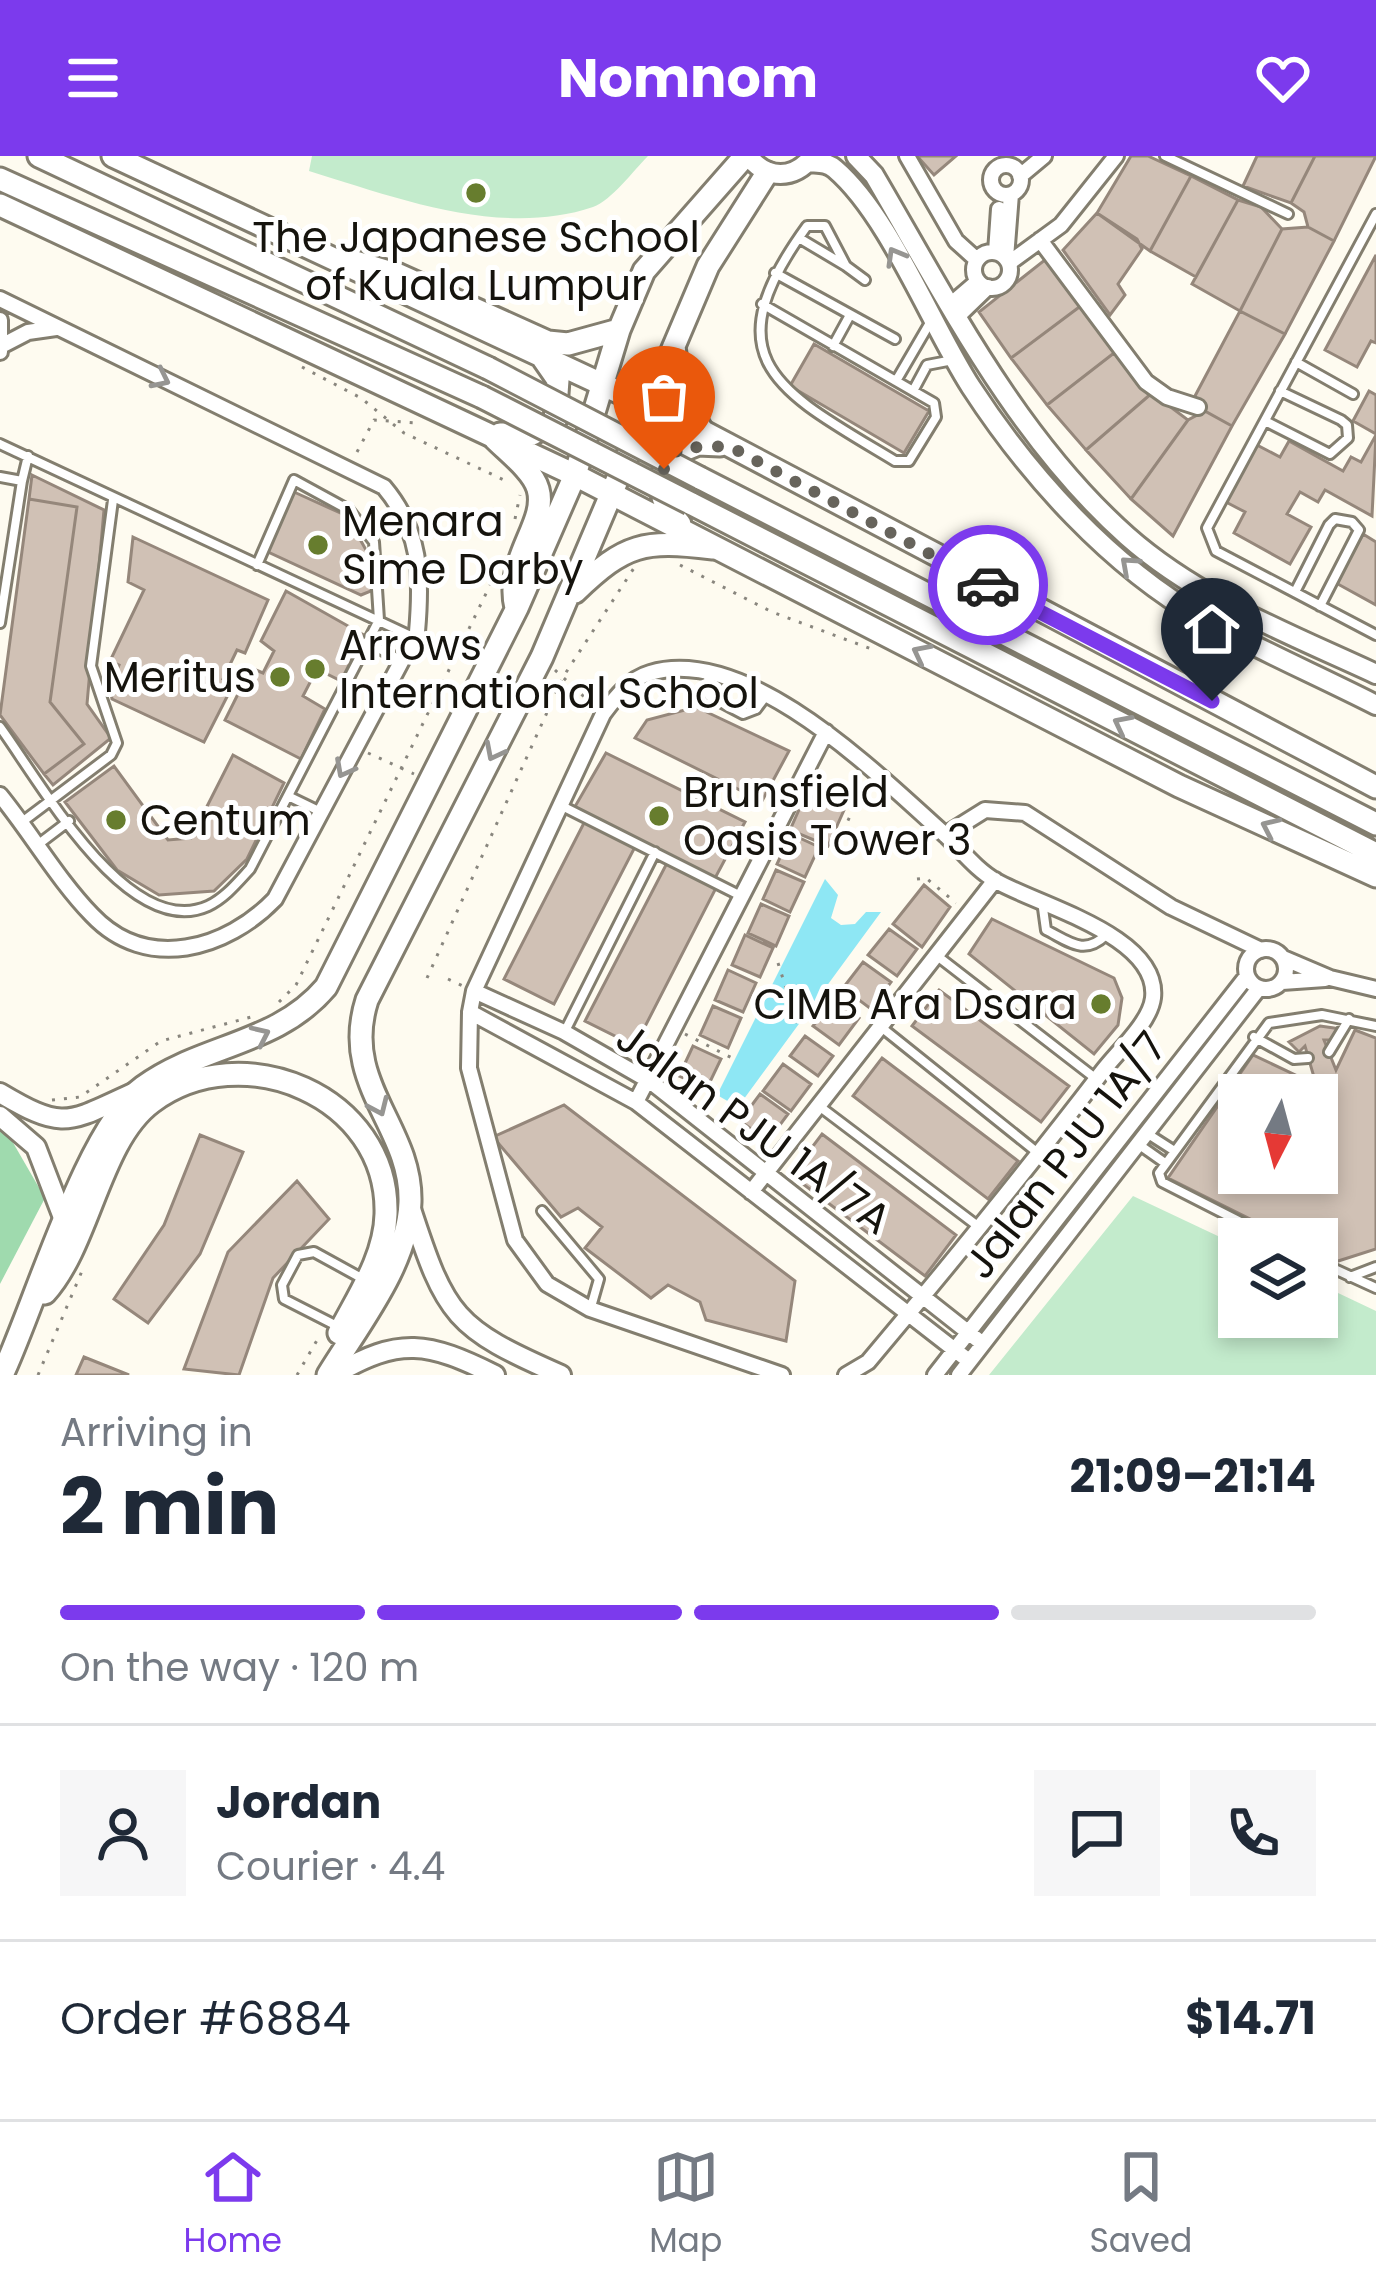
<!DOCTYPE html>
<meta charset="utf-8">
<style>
:root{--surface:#fff;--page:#f6f6f7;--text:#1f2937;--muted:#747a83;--line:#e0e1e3;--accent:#7c3aed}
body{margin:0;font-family:Poppins,sans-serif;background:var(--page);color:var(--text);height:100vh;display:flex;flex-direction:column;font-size:45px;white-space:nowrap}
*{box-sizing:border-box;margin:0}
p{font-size:39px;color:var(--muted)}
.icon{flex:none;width:66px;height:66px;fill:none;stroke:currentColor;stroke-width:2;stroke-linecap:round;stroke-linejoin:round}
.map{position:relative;height:1219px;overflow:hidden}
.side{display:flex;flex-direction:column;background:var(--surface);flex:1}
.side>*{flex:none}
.needle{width:78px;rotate:186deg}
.fabs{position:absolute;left:1218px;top:918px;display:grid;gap:24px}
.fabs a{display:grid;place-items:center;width:120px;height:120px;border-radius:0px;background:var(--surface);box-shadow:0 6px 18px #0003;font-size:60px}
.pin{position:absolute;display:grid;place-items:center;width:102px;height:102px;color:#fff;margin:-123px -51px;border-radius:50% 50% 50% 0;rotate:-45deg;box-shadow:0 0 12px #0007}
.pin .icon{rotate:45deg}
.courier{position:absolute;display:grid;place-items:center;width:120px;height:120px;margin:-60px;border:9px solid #7c3aed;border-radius:50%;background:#fff;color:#222;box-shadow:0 3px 15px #0007}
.head em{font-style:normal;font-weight:700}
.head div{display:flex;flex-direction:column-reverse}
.head{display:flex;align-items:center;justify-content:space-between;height:204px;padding:0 60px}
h1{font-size:78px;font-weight:700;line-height:90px}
.bar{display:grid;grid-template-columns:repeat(4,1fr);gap:18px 12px;align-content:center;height:144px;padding:0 60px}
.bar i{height:15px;border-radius:9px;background:var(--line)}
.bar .active{background:var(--accent)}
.bar p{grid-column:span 4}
.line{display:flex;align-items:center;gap:30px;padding:0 60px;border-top:3px solid var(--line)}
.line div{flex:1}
.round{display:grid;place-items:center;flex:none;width:126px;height:126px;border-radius:0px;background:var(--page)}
header{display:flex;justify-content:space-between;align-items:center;height:156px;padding:0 60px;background:var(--accent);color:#fff;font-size:54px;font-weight:700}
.tab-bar{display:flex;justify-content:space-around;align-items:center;height:168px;border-top:3px solid var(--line);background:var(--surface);font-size:33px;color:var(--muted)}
.tab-bar a{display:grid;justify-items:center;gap:6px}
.tab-bar .active{color:var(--accent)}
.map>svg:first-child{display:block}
.green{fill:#c3ebcc}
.forest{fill:#9fdaae}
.water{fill:#8ee7f4}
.building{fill:#d0c1b5;stroke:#95877b;stroke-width:3;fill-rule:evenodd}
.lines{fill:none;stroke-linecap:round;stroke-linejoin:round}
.service-casing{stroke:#837e6f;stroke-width:14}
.minor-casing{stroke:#837e6f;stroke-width:20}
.tertiary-casing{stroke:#837e6f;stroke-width:24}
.secondary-casing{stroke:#837e6f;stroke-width:27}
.primary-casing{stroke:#837e6f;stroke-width:27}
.path{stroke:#89867e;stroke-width:3;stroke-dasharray:3 9;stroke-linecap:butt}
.service{stroke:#fff;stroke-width:8}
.minor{stroke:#fff;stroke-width:14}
.tertiary{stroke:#fff;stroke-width:18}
.secondary{stroke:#fff;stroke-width:21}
.primary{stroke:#fff;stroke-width:21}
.primary-bridge-casing{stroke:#837e6f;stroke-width:27;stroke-linecap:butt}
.primary-bridge{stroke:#fff;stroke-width:21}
.oneway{stroke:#969592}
.done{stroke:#67645c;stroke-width:12;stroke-dasharray:0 21.6}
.route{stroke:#7c3aed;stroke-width:15}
.poi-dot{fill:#677d2e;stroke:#fff;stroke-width:4.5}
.labels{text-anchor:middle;stroke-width:10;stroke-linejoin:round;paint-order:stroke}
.poi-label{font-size:42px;fill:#15130d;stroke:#fff;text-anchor:start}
.street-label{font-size:42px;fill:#15130d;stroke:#fff}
</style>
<header><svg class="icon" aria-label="menu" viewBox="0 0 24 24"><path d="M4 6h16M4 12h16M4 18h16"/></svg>Nomnom<svg class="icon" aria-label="heart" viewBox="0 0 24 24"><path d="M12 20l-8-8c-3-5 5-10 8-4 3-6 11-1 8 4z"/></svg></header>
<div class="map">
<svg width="1376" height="1219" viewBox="0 0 1376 1219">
<rect width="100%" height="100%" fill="#fefbf0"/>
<path class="green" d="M312 0H648C633 15 612 44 593 51 501 82 397 42 309 15Z
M1133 1040 1239 1090V1161H1317V1127L1376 1155V1219H989Z"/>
<path class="forest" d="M0 974 8 978 45 1042 0 1128Z"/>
<path class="water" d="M825 723 838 739 831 762 841 769 855 768 866 756H881L738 951 717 939Z"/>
<path class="building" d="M917 0H956L934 19Z
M1131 0H1148L1191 20 1150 95 1097 57Z
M1257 0H1315L1291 47 1243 30Z
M1315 0H1376L1334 85 1308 71 1304 56 1291 47Z
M1191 20 1238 44 1196 121 1150 95Z
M1238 44 1261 51 1282 73 1240 155 1192 128Z
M1097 57 1137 83 1142 93 1118 128 1125 139 1110 159 1063 94Z
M1308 71 1334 85 1285 178 1240 155 1282 73Z
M1376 99V187L1371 185 1357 211 1325 194Z
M1046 103 1082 149 1011 202 979 156Z
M1082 149 1114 197 1047 249 1011 202Z
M1240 155 1285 178 1232 270 1205 255 1195 240Z
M814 188 929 255 904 297 790 230Z
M1114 197 1152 237 1086 294 1047 249Z
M1369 235 1376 239V278L1353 265Z
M1152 237 1188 264 1131 343 1086 294Z
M1205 255 1232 270 1173 380 1131 343 1188 264Z
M1376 279 1372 360 1325 334 1318 346 1300 336 1287 358 1311 371 1290 408 1234 377 1245 356 1224 345 1255 288 1280 301 1289 285 1343 315 1351 301 1361 306Z
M32 319 104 354 87 548 111 582 53 629 44 618 84 588 50 546 77 351 29 343Z
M294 336 347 360 375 410 371 435 361 439 266 395Z
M29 343 77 351 50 546 84 588 44 618 0 559Z
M1363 378 1376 386V449L1336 427Z
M133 381 268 444 245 497 237 494 223 523 234 527 204 586 112 543 110 531 119 509 110 505 144 434 128 426Z
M286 435 364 479 341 525 317 513 303 540 325 553 301 603 225 564 251 512 263 517 274 495 261 485Z
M696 551 789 595 762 645 635 582 647 564Z
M606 597 745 666 714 724 573 654Z
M233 599 284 627 247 703 214 735 159 739 117 714 65 646 114 610 168 684 191 682Z
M806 638 844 654 828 690 790 674Z
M586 663 636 689 554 848 504 823Z
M791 678 819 691 805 721 777 708Z
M667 707 716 732 635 890 585 865Z
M776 714 804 726 790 756 763 743Z
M924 729 950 751 922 791 893 768Z
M761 748 789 760 776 790 748 777Z
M992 763 1114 822 1122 842 1118 869 1094 898 969 798Z
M889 773 917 793 897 820 868 799Z
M745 779 773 792 760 821 732 809Z
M863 806 891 826 871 853 843 832Z
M728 814 756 827 743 856 715 844Z
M939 834 1069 930 1041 966 912 870Z
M834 844 859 862 839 889 813 870Z
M713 850 741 862 728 892 700 879Z
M1320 870 1341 873 1338 884H1324L1336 914 1355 874 1376 882V1093L1335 1106 1317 1096V1083H1290L1168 1022 1253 899 1304 923 1314 921 1305 890 1299 896 1289 886ZM1239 939H1317V1017H1239Z
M805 880 833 900 818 920 790 900Z
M693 890 721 903 707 932 679 920Z
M882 902 1018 1005 988 1043 853 940Z
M783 908 811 928 791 955 763 935Z
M760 938 788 958 768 985 740 965Z
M564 949 795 1125 786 1185 706 1164 700 1146 668 1129 651 1142 585 1092 602 1071 578 1052 561 1061 493 981Z
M822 978 956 1079 925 1120 791 1019Z
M200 979 243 996 200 1098 148 1167 114 1143 164 1069Z
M297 1025 329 1063 273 1122 239 1219 184 1213 228 1096Z
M84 1201 129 1219H76Z"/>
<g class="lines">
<g class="service-casing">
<path id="service" d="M1165 0 1288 58
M1376 58 1207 372 1216 395 1376 479
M846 110 865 124
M775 117 895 183
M762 148 934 247 936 261 909 305H895C779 235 709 205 807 70H825L846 110 799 82
M833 190 850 159
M1296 206 1353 238
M896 225 931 165
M913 235 927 209 953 204
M1265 265 1330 298 1348 282 1347 269 1341 264 1280 235
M0 288 413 481
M0 321 22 325 28 300
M1295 436 1329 369 1335 363 1352 366 1359 374 1320 450
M0 467 22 325
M367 486 402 505
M708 517 709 540 743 558 756 553 765 541
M0 571C39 624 128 786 208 750 225 742 237 727 250 713L379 464 374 386 349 354 294 324 257 409
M288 640 321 656
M562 650 741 740
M22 666 111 599 117 587 91 510 113 344
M40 687 69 665
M1042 745 1046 774C1070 786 1084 800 1106 779
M936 799 1095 922
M881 871 1038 997
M565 875 655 696
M1254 881 1294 903 1308 902
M1329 896 1349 863
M819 950 979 1071
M1148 978 1173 994
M1138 988 1165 1007
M542 1055 599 1123 591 1151
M1274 1083 1162 1026 1159 1017 1269 867 1322 859 1376 870
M1317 1105 1376 1132
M1350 1121 1376 1111
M337 1170 284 1143 282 1129 298 1099 314 1096 365 1124"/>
</g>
<g class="minor-casing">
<path id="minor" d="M907 0 956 85 977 104
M991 24a15 15 0 1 1 30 0a15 15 0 1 1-30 0Z
M1020 20 1044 0
M1040 84 1146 226 1167 241 1198 251
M974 114a18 18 0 1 1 36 0a18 18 0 1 1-36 0Z
M996 96 999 53
M1006 102 1011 38
M1009 107 1061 69 1116 0
M0 143 384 331C421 375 422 420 417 476L275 743C227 793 147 817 92 759 58 724 31 677 0 639
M950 149 978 125
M957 161 988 131
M0 164V196
M1 190 28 176 56 172
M945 679 985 654 1025 657 1171 751 1261 794
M1246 813a20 20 0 1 1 40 0a20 20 0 1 1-40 0Z
M1283 802 1330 822 1376 833
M1282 826 1325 823
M474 835 564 876 651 926 983 1188
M470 856 636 946 969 1205
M636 946 826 576
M751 1036 995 724
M782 1219 590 1153 547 1128 515 1084 469 912 470 856 474 835 603 558C615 542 629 523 650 517 747 488 876 617 942 676 960 692 975 713 996 725 1040 750 1160 780 1153 842 1150 867 1116 897 1102 916 1026 1015 948 1111 868 1206L846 1219
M935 1219 1247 820
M959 1219 1259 832"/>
</g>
<g class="tertiary-casing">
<path id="tertiary" d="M748 0C767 24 794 24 813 0
M856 0 874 19C948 145 1016 281 1127 380 1198 443 1290 478 1376 518
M809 6C819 7 827 6 835 13 889 59 931 169 971 231 1029 320 1110 410 1203 463 1259 494 1319 520 1376 549
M0 937C64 975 67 967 133 937
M0 960 36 991 64 1064
M410 1050C446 1161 454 1172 561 1219
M334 1219C400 1180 428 1186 495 1219"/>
</g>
<g class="secondary-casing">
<path id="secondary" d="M342 102 399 119 548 186 568 188 619 174
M674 190 679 231 702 275
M495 283C508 296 533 315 538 333 548 367 504 403 516 452
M575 436C626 387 643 384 713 392
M45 1137C90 1087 99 985 152 946 242 879 389 940 386 1058 385 1101 358 1140 339 1177
M2 1219C34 1152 87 971 143 931 202 888 277 889 326 831L517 452 575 319 619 174 644 115 745 0
M328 1219C359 1168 408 1108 410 1046 412 970 340 928 367 844L542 501 708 110 767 17"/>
</g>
<g class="primary-casing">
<path id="primary" d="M39 0 488 212
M113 0 702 275 1376 631
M0 23 482 241
M0 49 575 319 1179 630 1376 720
M500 278H532L555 265 558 224 542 201
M700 322 1376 668
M690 347 1376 698
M680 368C659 345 656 329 669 300L698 288 720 289"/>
</g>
<path class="path" d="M302 211 361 242 404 277 504 324
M357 296 374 264 418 267
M515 363 520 339
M680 409 772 456 874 494
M555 514 592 548
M368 597 414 618
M814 625 832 632 854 652 840 681
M917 723 926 722 956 747
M778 807 799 873
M427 822 563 521 634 412
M448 823 463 830
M279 846 296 829 496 417
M685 878 732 902
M52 944 80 941 161 885 255 860
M38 1219 82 1115
M297 1219 320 1179"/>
<use href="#service" class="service"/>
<use href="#minor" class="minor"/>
<use href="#tertiary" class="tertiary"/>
<use href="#secondary" class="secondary"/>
<use href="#primary" class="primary"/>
<g class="primary-bridge-casing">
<path id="primary-bridge" d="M488 212 700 322
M482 241 690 347"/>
</g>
<use href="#primary-bridge" class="primary-bridge"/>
</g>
<defs><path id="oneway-chevron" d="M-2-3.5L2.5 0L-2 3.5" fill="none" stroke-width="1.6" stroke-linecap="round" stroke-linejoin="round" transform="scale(3)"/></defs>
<g class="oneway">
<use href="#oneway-chevron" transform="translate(895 100) rotate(-120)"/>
<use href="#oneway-chevron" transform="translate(161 223) rotate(26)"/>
<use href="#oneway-chevron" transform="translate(1129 409) rotate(-138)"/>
<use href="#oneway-chevron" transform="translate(921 497) rotate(-153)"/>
<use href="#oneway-chevron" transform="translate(1122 568) rotate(-153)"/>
<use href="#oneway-chevron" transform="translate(494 596) rotate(117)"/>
<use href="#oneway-chevron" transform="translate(344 613) rotate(118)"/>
<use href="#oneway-chevron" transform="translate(1270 671) rotate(-155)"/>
<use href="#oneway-chevron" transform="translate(261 879) rotate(-25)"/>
<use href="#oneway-chevron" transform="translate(379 951) rotate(66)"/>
</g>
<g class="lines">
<path class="done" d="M664 313 679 292 729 290 988 429"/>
<path class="route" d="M988 429 1212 545"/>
</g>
<g class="poi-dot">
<circle cx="476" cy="37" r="12"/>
<circle cx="318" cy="389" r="12"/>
<circle cx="315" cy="513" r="12"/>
<circle cx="280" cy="521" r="12"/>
<circle cx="659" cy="660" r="12"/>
<circle cx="116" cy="664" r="12"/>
<circle cx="1101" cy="848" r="12"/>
</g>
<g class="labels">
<g class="poi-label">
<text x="476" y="96" text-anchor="middle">The Japanese School<tspan x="476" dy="48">of Kuala Lumpur</tspan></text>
<text x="342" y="380">Menara<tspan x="342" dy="48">Sime Darby</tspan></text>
<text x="339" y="504">Arrows<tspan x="339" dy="48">International School</tspan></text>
<text x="256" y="536" text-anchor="end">Meritus</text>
<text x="683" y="651">Brunsfield<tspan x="683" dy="48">Oasis Tower 3</tspan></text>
<text x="140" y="679">Centum</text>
<text x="1077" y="863" text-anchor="end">CIMB Ara Dsara</text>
</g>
<g class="street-label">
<text transform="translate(754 972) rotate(36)" y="15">Jalan PJU 1A/7A</text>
<text transform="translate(1065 999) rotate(-52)" y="15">Jalan PJU 1A/7</text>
</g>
</g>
</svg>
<div class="fabs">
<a><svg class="needle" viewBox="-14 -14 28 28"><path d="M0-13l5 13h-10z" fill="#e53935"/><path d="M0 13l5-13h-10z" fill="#747a83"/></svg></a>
<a><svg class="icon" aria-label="layers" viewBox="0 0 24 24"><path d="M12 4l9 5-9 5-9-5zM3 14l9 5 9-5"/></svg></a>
</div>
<div class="pin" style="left:664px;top:313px;background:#ea580c"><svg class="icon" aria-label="bag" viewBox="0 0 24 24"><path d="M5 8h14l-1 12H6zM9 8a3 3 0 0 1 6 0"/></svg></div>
<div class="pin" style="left:1212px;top:545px;background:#1f2937"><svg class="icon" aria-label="home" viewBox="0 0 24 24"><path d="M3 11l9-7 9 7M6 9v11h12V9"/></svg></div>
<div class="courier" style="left:988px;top:429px"><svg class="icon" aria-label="car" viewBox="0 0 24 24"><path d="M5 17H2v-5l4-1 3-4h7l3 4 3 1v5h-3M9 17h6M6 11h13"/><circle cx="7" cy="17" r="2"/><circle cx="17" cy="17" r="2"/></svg></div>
</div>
<section class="side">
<div class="head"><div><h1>2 min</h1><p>Arriving in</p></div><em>21:09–21:14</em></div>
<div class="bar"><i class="active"></i><i class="active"></i><i class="active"></i><i></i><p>On the way · 120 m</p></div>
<div class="line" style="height:216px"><a class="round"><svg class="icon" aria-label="person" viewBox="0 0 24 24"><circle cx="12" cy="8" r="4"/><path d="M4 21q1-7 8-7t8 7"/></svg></a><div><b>Jordan</b><p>Courier · 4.4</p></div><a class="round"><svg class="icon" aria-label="chat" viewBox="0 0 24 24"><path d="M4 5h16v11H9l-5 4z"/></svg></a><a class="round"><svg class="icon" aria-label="phone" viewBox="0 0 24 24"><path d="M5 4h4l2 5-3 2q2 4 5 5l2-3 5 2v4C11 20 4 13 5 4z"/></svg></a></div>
<div class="line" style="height:156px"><div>Order #6884</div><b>$14.71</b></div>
</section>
<nav class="tab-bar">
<a class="active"><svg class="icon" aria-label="home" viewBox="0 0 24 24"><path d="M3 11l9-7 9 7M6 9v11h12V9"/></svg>Home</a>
<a><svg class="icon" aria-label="map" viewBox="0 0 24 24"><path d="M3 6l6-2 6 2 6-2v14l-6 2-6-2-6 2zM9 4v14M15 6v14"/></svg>Map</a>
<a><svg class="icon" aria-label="saved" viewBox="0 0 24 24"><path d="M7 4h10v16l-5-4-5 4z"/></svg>Saved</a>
</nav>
